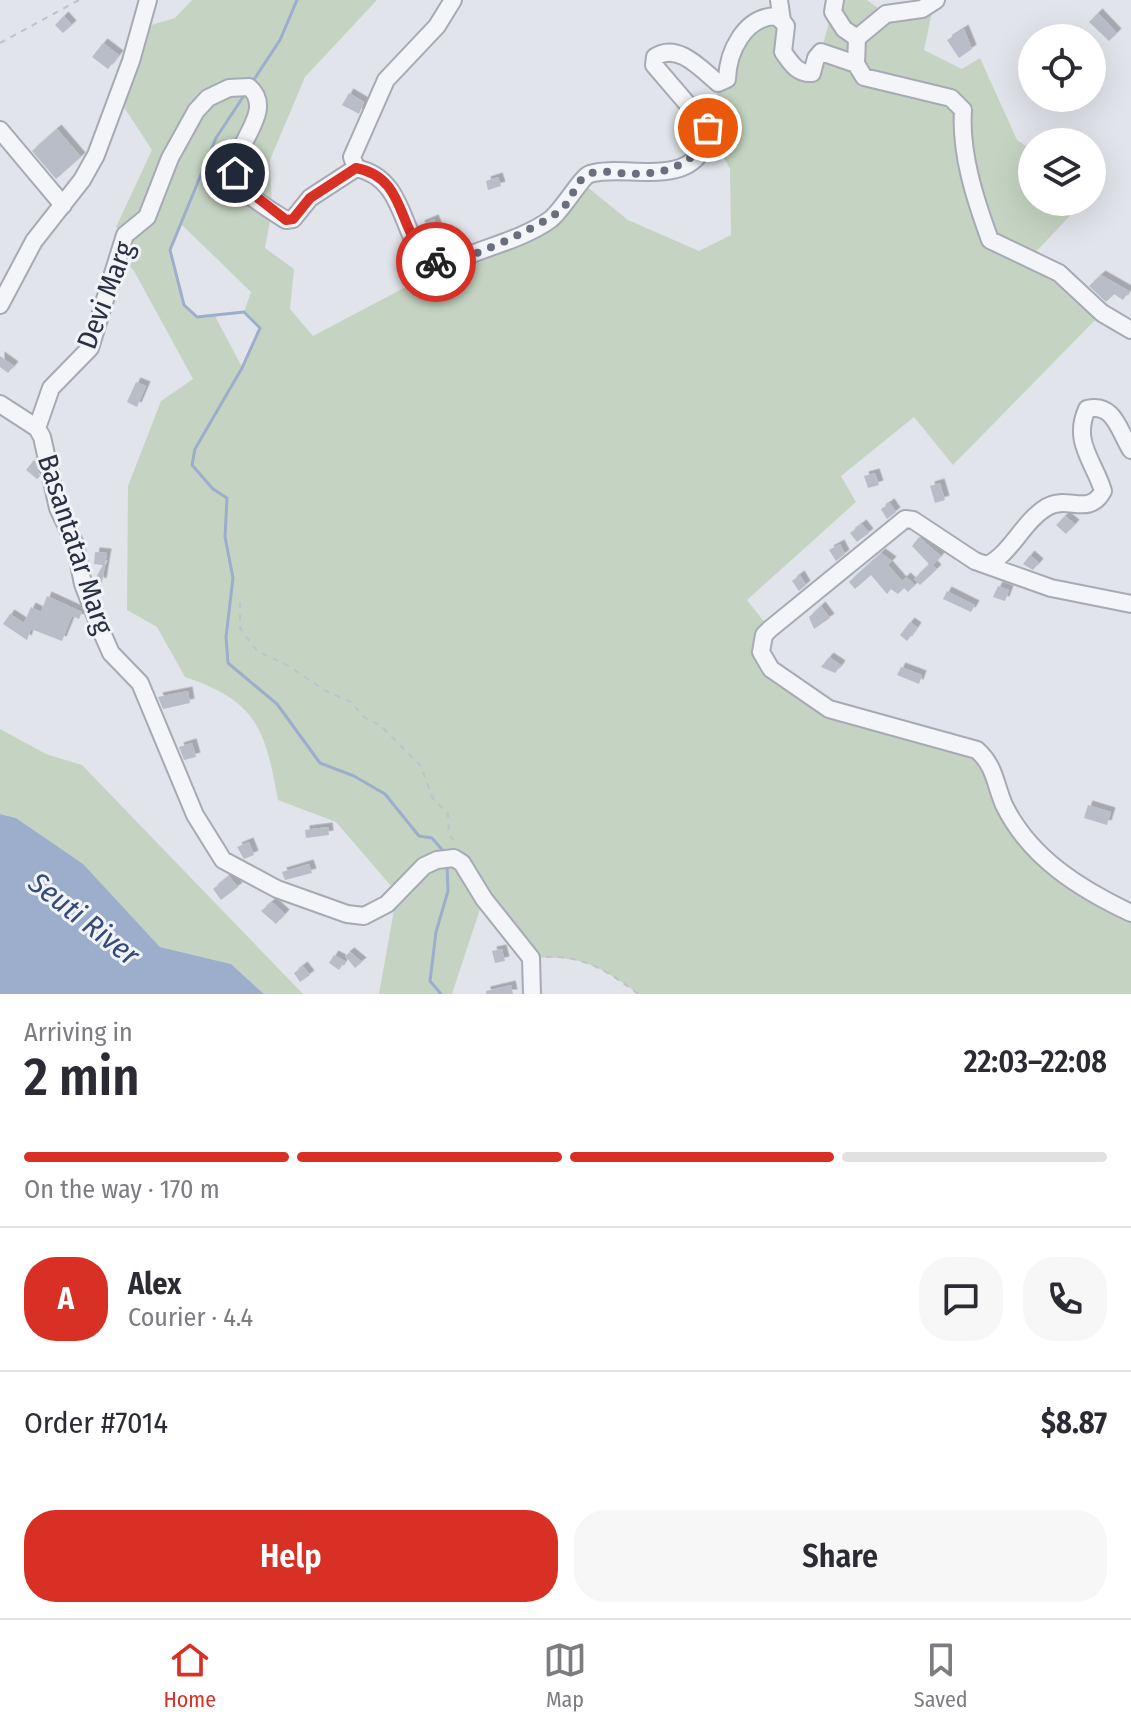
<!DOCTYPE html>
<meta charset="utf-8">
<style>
:root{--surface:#fff;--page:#f7f7f7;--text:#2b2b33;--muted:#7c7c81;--line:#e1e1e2;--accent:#d93025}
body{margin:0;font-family:"Fira Sans Condensed",sans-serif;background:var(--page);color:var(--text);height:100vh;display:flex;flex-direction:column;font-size:30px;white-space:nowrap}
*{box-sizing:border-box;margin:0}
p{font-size:26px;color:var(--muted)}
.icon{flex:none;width:44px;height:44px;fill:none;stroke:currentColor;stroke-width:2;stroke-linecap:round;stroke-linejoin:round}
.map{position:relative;height:994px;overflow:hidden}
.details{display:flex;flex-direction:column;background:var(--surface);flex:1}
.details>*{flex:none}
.controls{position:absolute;left:1018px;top:24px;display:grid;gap:16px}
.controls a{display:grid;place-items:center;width:88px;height:88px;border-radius:50%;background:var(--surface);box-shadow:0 8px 32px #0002;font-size:40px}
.pin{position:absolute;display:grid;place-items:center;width:68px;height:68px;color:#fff;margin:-34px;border:4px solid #fff;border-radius:50%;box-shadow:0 2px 8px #0007}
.courier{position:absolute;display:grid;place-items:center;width:80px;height:80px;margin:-40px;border:6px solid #d93025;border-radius:50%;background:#fff;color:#222;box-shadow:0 2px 10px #0007}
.headline em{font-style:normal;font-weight:600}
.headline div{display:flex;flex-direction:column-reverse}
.headline{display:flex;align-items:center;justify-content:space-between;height:136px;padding:0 24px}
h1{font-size:52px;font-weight:600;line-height:60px}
.bar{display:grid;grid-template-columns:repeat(4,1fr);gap:12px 8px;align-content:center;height:96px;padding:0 24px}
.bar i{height:10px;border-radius:6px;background:var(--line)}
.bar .on{background:var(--accent)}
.bar p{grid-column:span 4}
.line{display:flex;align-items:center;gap:20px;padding:0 24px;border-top:2px solid var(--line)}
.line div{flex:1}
.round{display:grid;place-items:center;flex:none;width:84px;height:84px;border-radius:32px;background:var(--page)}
.button{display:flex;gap:16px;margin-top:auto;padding:16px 24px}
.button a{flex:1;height:92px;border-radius:32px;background:var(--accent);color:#fff;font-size:32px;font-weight:600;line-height:92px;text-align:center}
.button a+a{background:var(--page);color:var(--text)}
.menu{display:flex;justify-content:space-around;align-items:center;height:112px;border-top:2px solid var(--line);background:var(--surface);font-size:22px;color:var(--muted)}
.menu a{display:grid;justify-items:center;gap:4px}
.menu .on{color:var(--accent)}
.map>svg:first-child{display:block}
.green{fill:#c5d4c2;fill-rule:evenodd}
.water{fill:#9caecb}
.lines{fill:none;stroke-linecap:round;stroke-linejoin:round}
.stream{stroke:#9caecb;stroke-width:3}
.building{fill:#b8bdc8;filter:url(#shadow)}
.minor-casing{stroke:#a6aab5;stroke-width:20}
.path{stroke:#bfc2c9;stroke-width:2;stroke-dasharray:6 6;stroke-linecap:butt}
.minor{stroke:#f4f5f8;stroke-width:16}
.done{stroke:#696f7d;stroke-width:8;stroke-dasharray:0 14.4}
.route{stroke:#d93025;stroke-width:10}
.labels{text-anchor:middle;stroke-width:6;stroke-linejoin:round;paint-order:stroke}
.street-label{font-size:28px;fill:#293043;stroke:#f1f3f8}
.water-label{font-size:30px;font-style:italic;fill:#324b78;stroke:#f1f3f8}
</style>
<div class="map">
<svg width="1131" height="994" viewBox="0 0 1131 994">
<defs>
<filter id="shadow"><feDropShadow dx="4.5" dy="-4.5" stdDeviation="0" flood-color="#0004"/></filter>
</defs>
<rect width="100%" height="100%" fill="#e1e4ea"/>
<path class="green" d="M192 0H377L305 77 270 160 272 210 265 248 294 269 290 309 313 336 455 261 548 221 580 181 628 220 699 251 731 235 730 169 713 138 718 83 737 41 776 16 783 52 804 73 821 52 835 0H867L886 14 934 3 924 50 962 69 980 58 1017 140 1032 150V202H1083L1030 258 1102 313 953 465 914 417 841 476 856 502 747 600 770 629 761 652 803 693 977 750 1039 853 1131 913V994H638C599 965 580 955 531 958L483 900 452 994H379L397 893 336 822 278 800C265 729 257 701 185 677L157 627 127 610 128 486 161 401 193 379 134 271 120 255 125 235 116 227 152 150 118 98 141 28 175 18ZM181 224 251 292 244 312 260 328 242 367 214 314 197 317 184 305 170 250Z
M0 729 46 754 82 765 303 994H264L231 964 160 947 82 864 16 818 0 814Z"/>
<path class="water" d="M0 814 16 818 83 864 160 947 231 964 264 994H0Z"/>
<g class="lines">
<path class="stream" d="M251 84 280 40 297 0
M245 94 216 138 170 250 184 305 197 317 244 312 260 328 242 368 195 449 192 465 213 489 227 498 225 537 233 578 226 637 228 663 277 704 320 763 354 776 385 794 419 836 432 838 445 853
M441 994 430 981 436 932 448 891 447 864"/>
</g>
<path class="building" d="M1098 13 1117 33 1109 41 1089 22Z
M64 16 72 25 63 33 55 25Z
M964 29 972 49 959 58 947 40Z
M103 43 119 55 108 69 92 57Z
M349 93 364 102 359 114 342 105Z
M57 129 81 157 56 179 32 151Z
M498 177 501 186 488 190 486 181Z
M434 219 439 231 424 236 420 225Z
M1101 275 1129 291 1123 300 1114 294 1106 302 1089 286Z
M0 356 14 366 8 373 0 367Z
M136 382 146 386 137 407 127 402Z
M34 460 40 476 37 479 26 470Z
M875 473 879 485 868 488 864 476Z
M940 483 945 500 935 503 930 486Z
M890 503 896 512 887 519 881 509Z
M1065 516 1075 524 1066 534 1056 525Z
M862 524 869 533 857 542 850 533Z
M919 537 941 556 933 565 937 569 920 585 914 579 929 564 912 546Z
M840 544 845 554 836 561 829 550Z
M95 552 107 553 102 583 95 579 103 565 94 564Z
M881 553 892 561 888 565 902 581 906 577 915 585 908 592 904 588 898 594 891 589 887 594 871 575 855 589 849 582Z
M1030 555 1039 563 1033 570 1023 564Z
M800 575 806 585 799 591 792 581Z
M998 586 1009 590 1005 601 993 597Z
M947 591 975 605 971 612 943 599Z
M47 596 82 612 79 619 72 616 62 641 31 629 27 640 3 624 10 614 24 623 31 607 41 612Z
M821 606 830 618 814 629 809 617Z
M910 622 917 627 907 641 900 635Z
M829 657 841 665 835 673 821 667Z
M901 667 922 675 919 684 897 675Z
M188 691 190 703 163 709 158 697Z
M192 743 196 757 184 760 179 747Z
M1088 805 1111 812 1107 825 1084 818Z
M328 827 329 835 306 838 305 830Z
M249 842 254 855 244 859 237 847Z
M309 864 312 873 285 880 282 872Z
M229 876 238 887 221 900 213 889Z
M272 902 285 914 276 924 261 911Z
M502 949 505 961 495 963 492 951Z
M350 952 362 962 355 968 345 956Z
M334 955 345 961 339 970 329 963Z
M303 966 310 975 300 982 294 973Z
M511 985 513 994H486V991Z"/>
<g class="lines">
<g class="minor-casing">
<path id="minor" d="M779 0 782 21 786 26 783 52C791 63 797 74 812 73L816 58 821 52 856 64
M835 0 833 12 844 29 857 38
M857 38 856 64 864 77 951 98 963 110C960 153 975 199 990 240L1059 273 1102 313 1131 330
M857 38 886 14 922 9 936 0
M0 130 63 205
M356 168C420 181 393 272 455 261 485 247 524 239 551 219 564 208 582 176 590 174 625 162 702 195 708 128L654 65 655 57C678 42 701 69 718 83L727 79C728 52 744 17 776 16L782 21
M356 168 352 157 386 80 437 26 453 0
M0 305 34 241 82 180 96 155 131 61 148 0
M0 404 37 428 42 437 58 508 75 544 83 584 103 635 111 653 140 683 195 815 223 860 277 889 347 914 364 916 387 904 424 866 437 860 454 858 462 863 484 899 531 958 532 994
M37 428 51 388 90 348 125 235 147 217 170 158 196 111 208 98 229 88 249 87C277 111 231 146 235 174 238 192 272 211 286 220L293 219 310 198 356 168
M987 565C1011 554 1023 521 1047 507 1068 495 1089 517 1103 491 1094 461 1072 442 1087 409 1114 402 1119 431 1131 450
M1131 604 1051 588 975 561 913 520 905 519 770 629 764 635 761 652 771 669 829 709 977 750C995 766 995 784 1004 805 1030 858 1080 889 1131 913"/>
</g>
<path class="path" d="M0 43 79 0
M240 602V628L257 651 287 665 326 691 351 702 365 718 380 725 421 766 432 797 448 814 449 834 458 846
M546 957C584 955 609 972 638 994"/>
<use href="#minor" class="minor"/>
</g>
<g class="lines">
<path class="done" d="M436 262C455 268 548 223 563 208 573 198 576 179 589 174 597 170 610 172 619 173 657 176 682 171 707 142L708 128"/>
<path class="route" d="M235 173 239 183 286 220 293 219 310 198 356 168C411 178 395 240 436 262"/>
</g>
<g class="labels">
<g class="street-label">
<text transform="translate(105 295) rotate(-69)" y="10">Devi Marg</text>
<text transform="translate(76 544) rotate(72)" y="10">Basantatar Marg</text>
</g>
<g class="water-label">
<text transform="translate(84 919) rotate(38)" y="10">Seuti River</text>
</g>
</g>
</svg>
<div class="controls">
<a><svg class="icon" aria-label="locate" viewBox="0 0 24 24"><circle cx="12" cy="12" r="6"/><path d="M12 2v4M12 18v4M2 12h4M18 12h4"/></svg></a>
<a><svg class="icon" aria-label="layers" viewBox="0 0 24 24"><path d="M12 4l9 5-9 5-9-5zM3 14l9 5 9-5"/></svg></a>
</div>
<div class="pin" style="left:708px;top:128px;background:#ea580c"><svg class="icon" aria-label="bag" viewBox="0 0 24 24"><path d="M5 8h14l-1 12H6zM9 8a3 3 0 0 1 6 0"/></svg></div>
<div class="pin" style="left:235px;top:173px;background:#1f2937"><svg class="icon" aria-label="home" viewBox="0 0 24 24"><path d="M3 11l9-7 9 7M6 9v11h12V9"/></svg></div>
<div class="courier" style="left:436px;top:262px"><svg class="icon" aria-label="bike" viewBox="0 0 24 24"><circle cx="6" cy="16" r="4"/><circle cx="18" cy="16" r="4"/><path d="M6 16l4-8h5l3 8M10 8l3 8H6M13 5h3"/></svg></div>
</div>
<section class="details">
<div class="headline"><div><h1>2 min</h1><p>Arriving in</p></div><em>22:03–22:08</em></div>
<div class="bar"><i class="on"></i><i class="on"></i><i class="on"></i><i></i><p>On the way · 170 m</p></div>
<div class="line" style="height:144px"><b class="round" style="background:var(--accent);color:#fff">A</b><div><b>Alex</b><p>Courier · 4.4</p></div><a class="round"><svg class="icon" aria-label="chat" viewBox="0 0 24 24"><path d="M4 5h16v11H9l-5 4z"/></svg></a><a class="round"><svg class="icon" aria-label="phone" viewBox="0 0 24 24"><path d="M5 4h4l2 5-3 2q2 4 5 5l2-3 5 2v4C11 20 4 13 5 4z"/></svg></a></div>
<div class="line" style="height:104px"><div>Order #7014</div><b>$8.87</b></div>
<div class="button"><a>Help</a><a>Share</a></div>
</section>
<nav class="menu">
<a class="on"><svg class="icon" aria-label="home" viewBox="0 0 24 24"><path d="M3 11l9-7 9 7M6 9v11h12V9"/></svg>Home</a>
<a><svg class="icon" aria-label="map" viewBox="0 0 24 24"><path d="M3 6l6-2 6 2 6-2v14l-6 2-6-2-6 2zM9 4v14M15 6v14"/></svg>Map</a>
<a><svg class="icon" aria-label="saved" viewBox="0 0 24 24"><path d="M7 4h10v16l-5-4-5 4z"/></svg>Saved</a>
</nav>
